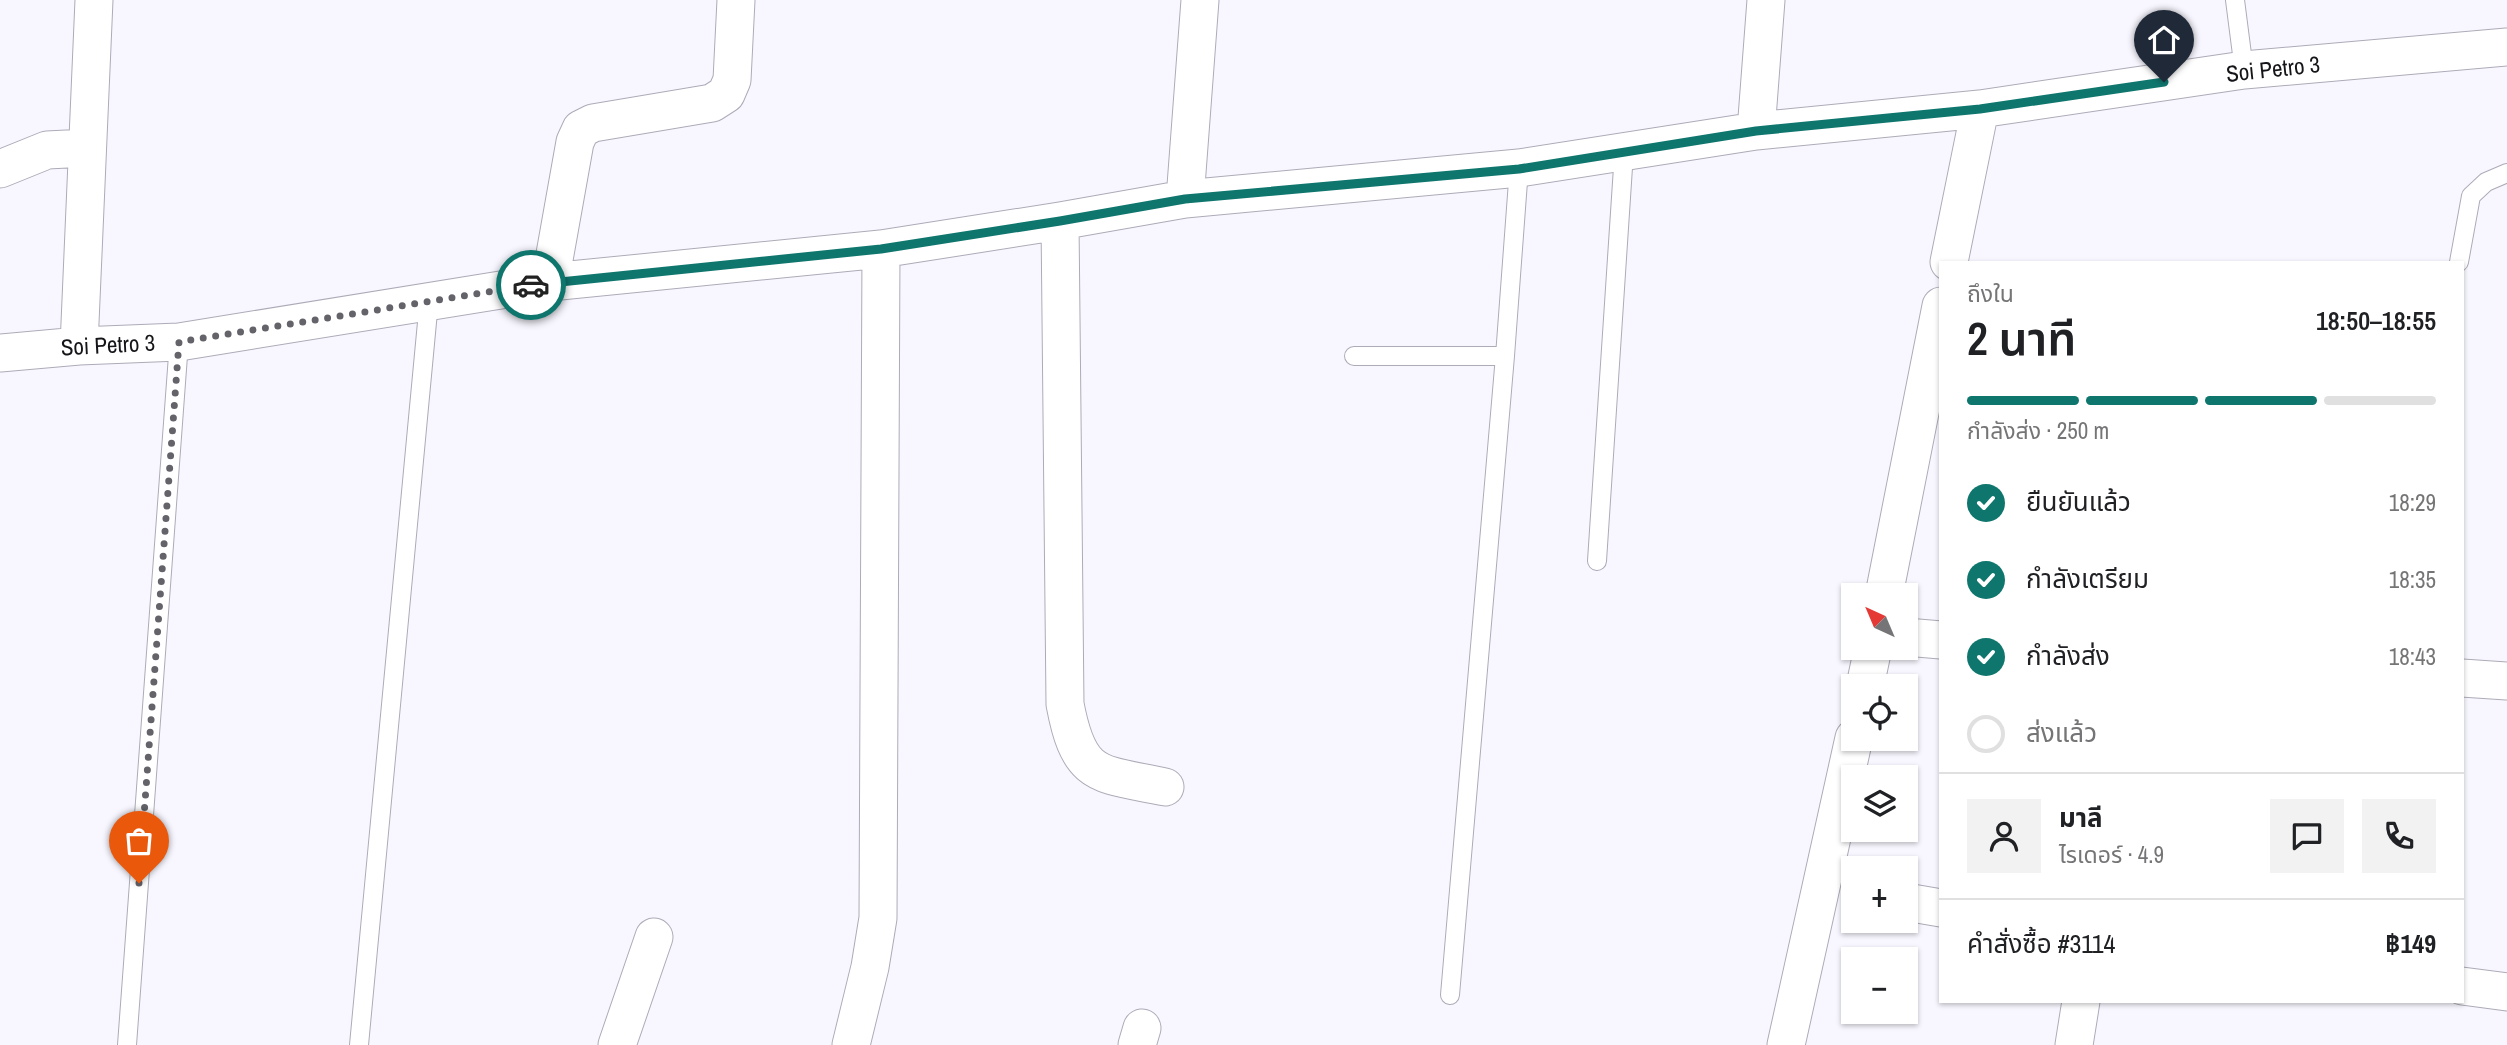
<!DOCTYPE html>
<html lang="th">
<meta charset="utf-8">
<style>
:root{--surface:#fff;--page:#f2f2f2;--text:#202124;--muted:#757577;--line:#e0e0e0;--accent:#0f766e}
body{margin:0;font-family:"Archivo Narrow","Noto Sans Thai",sans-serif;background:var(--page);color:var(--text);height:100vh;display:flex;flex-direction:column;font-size:26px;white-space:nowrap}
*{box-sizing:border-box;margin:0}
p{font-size:23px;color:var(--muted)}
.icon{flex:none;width:38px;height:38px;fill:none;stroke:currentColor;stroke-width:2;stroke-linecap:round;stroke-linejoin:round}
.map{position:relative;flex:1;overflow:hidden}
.sheet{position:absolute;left:1939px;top:261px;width:525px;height:742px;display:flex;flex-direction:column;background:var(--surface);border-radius:0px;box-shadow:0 2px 5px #0004}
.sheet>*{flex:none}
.needle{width:46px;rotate:316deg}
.controls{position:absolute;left:1841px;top:583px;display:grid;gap:14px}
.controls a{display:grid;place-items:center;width:77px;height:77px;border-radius:0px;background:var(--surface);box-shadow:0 2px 5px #0004;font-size:35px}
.pin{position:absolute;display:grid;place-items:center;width:60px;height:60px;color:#fff;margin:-72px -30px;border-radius:50% 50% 50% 0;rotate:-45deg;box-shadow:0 0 7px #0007}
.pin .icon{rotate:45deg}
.courier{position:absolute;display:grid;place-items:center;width:70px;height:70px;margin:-35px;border:5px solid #0f766e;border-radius:50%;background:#fff;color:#222;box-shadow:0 2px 9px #0007}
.overview em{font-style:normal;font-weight:600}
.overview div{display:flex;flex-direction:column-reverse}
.overview{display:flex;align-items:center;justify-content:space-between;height:119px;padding:0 28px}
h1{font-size:46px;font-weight:600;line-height:52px}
.bar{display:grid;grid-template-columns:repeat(4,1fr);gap:10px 7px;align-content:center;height:84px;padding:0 28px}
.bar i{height:9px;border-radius:5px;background:var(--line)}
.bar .active{background:var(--accent)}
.bar p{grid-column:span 4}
.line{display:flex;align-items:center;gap:18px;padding:0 28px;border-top:2px solid var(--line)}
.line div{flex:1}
.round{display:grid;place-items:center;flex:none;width:74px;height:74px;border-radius:0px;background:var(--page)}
ol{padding:0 28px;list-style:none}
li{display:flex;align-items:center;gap:21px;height:77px}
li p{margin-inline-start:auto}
li .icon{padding:7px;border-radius:50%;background:var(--accent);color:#fff;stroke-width:4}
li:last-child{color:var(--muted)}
li i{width:38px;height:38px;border:4px solid var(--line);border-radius:50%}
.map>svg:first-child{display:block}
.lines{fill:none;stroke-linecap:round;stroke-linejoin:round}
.lane-casing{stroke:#adabb8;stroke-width:20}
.street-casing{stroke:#adabb8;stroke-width:39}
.lane{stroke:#fff;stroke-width:18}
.street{stroke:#fff;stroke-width:37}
.done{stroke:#64636a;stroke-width:7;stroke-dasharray:0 12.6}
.route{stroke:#0f766e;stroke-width:9}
.labels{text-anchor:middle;stroke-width:5;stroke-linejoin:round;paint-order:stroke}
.street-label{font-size:23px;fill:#151419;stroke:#fff}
</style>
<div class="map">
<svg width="2507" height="1045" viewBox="0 0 2507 1045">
<rect width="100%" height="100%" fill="#f8f7ff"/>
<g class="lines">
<g class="lane-casing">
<path id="lane" d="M2235 0 2244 70
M2459 262 2471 196 2486 182 2507 173
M1354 356H1505
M1597 561 1624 152
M1450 995 1505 356 1519 168
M127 1045 179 342
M359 1045 429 301"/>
</g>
<g class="street-casing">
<path id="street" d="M1756 131 1766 0
M0 169 47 150 87 148
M1185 199 1200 0
M1060 221 1065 704C1079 779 1098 773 1165 787
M1949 262 1980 109
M550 282 575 142 581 129 593 123 712 103 726 94 732 80 736 0
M79 346 94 0
M0 353 79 346 179 342 550 282 881 249 1060 221 1185 199 1519 168 1756 131 1980 109 2244 70 2507 47
M1884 595 1941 306
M1906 637 1941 640
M2462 678 2507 681
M1865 686 1873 648
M1906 902 1941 908
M2462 986 2507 992
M617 1045 654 937
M851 1045 870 967 878 918 881 249
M1137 1045 1142 1028
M1786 1045 1854 738
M2074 1045 2081 1001"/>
</g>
<use href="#lane" class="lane"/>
<use href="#street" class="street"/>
</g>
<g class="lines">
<path class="done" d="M139 883 179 342 531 285"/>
<path class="route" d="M531 285 881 249 1060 221 1185 199 1519 169 1756 131 1980 109 2164 82"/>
</g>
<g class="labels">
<g class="street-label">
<text transform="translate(2273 69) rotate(-6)" y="8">Soi Petro 3</text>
<text transform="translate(108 345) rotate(-3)" y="8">Soi Petro 3</text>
</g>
</g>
</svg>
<div class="controls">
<a><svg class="needle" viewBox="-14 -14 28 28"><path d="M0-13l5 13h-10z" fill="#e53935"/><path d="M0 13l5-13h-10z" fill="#757577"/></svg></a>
<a><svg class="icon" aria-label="locate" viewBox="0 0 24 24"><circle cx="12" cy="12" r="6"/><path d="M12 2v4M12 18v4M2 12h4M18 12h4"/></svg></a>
<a><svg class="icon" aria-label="layers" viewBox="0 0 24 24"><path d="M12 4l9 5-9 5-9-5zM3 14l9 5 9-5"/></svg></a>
<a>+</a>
<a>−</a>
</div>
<div class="pin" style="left:139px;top:883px;background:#ea580c"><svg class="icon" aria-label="bag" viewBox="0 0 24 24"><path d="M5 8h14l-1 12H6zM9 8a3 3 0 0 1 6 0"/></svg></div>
<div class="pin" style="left:2164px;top:82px;background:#1f2937"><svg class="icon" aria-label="home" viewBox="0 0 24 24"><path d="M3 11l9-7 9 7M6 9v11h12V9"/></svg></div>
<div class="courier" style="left:531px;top:285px"><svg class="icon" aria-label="car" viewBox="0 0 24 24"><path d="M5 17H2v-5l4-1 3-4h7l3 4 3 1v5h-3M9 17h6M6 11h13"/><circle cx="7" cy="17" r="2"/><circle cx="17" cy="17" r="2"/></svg></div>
<section class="sheet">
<div class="overview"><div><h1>2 นาที</h1><p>ถึงใน</p></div><em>18:50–18:55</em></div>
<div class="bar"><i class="active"></i><i class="active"></i><i class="active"></i><i></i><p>กำลังส่ง · 250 m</p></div>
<ol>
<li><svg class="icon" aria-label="check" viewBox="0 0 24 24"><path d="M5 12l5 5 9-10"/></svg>ยืนยันแล้ว<p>18:29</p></li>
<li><svg class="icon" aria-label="check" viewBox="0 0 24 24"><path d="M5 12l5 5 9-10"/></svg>กำลังเตรียม<p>18:35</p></li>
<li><svg class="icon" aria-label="check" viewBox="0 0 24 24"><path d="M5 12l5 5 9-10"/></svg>กำลังส่ง<p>18:43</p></li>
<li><i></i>ส่งแล้ว</li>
</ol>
<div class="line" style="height:126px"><a class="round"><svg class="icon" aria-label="person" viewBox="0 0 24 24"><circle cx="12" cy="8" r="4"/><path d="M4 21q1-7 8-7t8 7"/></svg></a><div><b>มาลี</b><p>ไรเดอร์ · 4.9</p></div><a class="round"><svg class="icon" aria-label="chat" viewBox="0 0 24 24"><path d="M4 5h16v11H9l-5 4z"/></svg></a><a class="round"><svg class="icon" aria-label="phone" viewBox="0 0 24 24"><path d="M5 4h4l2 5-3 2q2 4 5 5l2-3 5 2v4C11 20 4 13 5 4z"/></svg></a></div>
<div class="line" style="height:91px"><div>คำสั่งซื้อ #3114</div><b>฿149</b></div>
</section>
</div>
